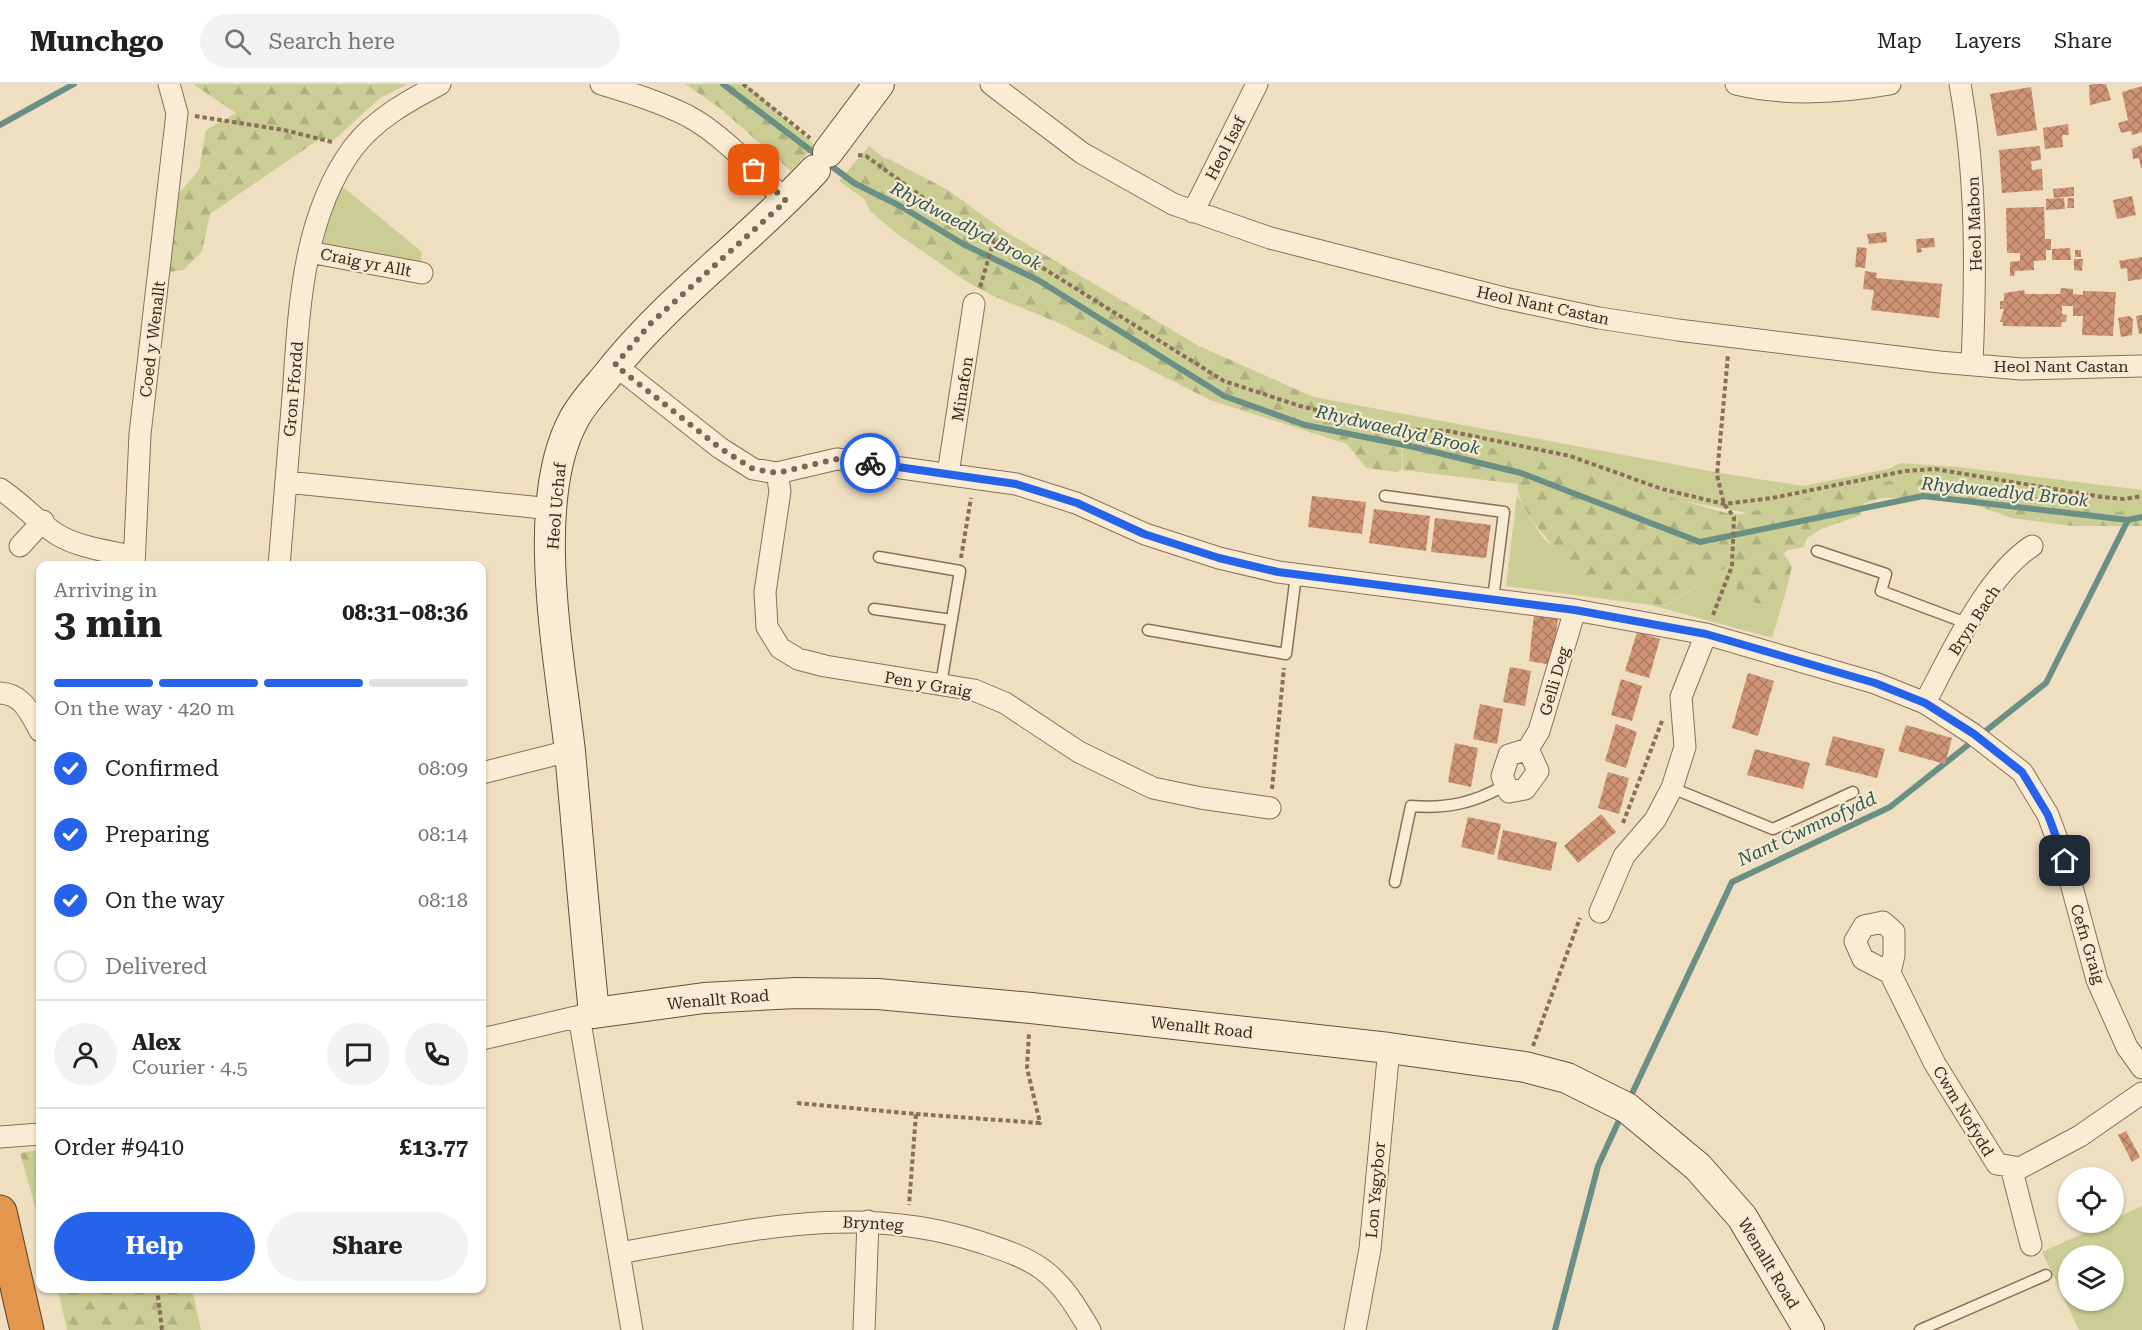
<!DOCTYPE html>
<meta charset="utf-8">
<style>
:root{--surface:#fff;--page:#f2f2f2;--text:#202124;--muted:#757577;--line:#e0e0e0;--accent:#2563eb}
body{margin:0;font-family:"Roboto Serif",serif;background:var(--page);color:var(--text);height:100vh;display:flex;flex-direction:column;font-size:22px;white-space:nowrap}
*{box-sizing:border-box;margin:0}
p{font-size:20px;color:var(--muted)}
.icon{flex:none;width:33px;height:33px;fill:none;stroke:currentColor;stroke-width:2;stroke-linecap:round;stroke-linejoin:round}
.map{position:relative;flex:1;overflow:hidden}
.drawer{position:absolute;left:36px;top:477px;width:450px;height:732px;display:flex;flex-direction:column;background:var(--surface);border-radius:12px;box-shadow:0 2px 4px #0004}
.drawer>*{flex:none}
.buttons{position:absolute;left:2058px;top:1083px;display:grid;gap:12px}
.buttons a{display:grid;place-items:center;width:66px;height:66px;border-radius:50%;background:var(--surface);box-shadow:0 2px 4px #0004;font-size:30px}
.pin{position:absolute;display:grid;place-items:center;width:51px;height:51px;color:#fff;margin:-26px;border-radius:12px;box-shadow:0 3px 9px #0006}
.courier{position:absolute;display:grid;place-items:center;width:60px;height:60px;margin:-30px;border:4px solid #2563eb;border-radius:50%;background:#fff;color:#222;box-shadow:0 2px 8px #0007}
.summary em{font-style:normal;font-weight:700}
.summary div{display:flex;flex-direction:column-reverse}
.summary{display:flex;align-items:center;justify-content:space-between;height:102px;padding:0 18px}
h1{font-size:39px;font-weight:700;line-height:45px}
.bar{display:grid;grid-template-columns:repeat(4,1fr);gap:9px 6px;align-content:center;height:72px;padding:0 18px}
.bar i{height:8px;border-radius:4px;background:var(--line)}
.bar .active{background:var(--accent)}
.bar p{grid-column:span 4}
.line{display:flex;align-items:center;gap:15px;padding:0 18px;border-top:2px solid var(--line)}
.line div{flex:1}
.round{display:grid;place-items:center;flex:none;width:63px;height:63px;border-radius:32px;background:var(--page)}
ol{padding:0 18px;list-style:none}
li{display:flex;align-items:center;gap:18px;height:66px}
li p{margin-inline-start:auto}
li .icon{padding:6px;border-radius:50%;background:var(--accent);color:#fff;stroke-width:4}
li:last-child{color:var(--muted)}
li i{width:33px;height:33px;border:3px solid var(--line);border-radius:50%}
.primary-button{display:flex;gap:12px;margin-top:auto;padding:12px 18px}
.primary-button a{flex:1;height:69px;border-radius:36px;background:var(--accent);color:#fff;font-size:24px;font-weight:700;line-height:69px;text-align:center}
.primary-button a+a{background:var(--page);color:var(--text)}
header{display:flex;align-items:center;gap:36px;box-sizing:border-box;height:84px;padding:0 30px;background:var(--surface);border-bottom:2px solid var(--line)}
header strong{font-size:28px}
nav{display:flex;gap:33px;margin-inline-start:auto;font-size:21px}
.search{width:420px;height:54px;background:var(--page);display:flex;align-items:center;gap:15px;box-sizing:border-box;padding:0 21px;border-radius:33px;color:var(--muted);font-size:22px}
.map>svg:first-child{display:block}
.green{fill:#cace94;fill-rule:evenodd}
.forest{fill:url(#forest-firs)}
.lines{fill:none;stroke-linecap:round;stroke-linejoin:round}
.stream{stroke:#6a8f84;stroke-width:6}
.building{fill:url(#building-cross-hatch)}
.lane-casing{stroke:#896f57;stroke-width:13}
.street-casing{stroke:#896f57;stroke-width:23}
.secondary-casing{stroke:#6b503b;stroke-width:32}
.highway-casing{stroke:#563d2c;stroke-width:35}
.path{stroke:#896f57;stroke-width:4;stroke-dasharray:4.5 3;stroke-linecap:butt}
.lane{stroke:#faecd4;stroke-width:10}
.street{stroke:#faecd4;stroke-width:21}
.secondary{stroke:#faecd4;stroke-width:30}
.highway{stroke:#e2974d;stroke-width:33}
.done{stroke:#786855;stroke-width:6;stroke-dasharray:0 10.8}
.route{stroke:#2563eb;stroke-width:8}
.labels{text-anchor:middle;stroke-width:4.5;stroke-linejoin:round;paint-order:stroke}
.street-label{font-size:16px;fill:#38281c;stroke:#f6e9d0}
.water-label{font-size:18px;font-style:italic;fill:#2b5853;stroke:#f6e9d0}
</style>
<header>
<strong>Munchgo</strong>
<div class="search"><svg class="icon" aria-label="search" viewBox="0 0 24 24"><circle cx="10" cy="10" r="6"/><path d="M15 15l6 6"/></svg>Search here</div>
<nav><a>Map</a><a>Layers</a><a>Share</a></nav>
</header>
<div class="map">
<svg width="2142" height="1246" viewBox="0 0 2142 1246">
<defs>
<pattern id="forest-firs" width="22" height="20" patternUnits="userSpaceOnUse" patternTransform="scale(1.5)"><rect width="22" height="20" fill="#cace94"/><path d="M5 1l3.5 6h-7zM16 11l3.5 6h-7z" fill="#aeb17f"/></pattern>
<pattern id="building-cross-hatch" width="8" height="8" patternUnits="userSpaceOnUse" patternTransform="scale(1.5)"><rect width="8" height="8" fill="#cf9475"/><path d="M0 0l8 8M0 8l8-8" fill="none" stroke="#a9795f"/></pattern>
</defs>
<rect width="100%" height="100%" fill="#efdec0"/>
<path class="green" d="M869 62 944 122 1188 262 1292 309 1720 389 1803 402 1888 385 1901 379 1959 383 2142 406V442L1937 405 1748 429 1650 411 1401 352 1402 385 1380 382V348L903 143 839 97Z
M333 95 421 167 422 189 309 168Z
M1517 411 1542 453 1604 505 1665 522 1729 482 1730 429 1737 430 1734 492 1738 512 1754 519 1772 522 1784 514 1772 554 1651 521 1506 502Z
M2142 1122V1246H2079L2042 1168 2106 1139 2114 1138V1135ZM2068 1172H2114V1216H2068Z"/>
<path class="forest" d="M193 0H408L380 14 334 56 321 54 210 130 202 167 184 186 160 189 167 123 199 86 206 46 236 29Z
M685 0H746L815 61 791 87 720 24Z
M860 72 889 75 948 106 1003 146 1199 262 1401 352 1402 385 1397 388 1366 384 1347 360 1210 316 1061 240 991 211 964 196 896 149 870 127 855 96 852 82Z
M1402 347 1470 358 1730 430 1729 482 1664 522C1645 517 1620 514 1602 504 1577 489 1515 430 1518 400L1403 386Z
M1903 395 1947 397 2117 428 2142 424V442H2072L2012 434 1953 413 1880 414 1863 420 1861 431 1821 445 1807 454 1804 463 1787 466 1784 470 1792 483 1784 514 1772 522 1755 519 1738 512 1734 491 1737 431 1853 403Z
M40 1066V1140L20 1069Z
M58 1205H192L201 1246H67Z"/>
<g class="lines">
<path class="stream" d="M723 0 818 72
M0 41 74 0
M826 78 854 99 902 123 963 160 1038 196 1224 312 1305 341 1414 363 1521 389 1700 458 1923 412 2128 436 2142 433
M1629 1016 1732 798 1890 723 2046 599 2128 436
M1555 1246 1598 1082 1622 1030"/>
</g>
<path class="building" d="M2093 0H2106L2111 16 2090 21 2089 1Z
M2142 2V48L2132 51 2131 47 2121 49 2118 39 2128 36 2122 8Z
M2031 3 2037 46 1997 52 1990 10Z
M2068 40 2069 51H2062L2063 63 2045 65 2043 44Z
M2142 61V84H2141L2139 74 2133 75 2132 65Z
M2040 62 2041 76 2031 77 2032 86 2042 85 2043 106 2002 109 1999 66Z
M2074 103V112L2054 114 2053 105Z
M2132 112 2136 131 2117 135 2113 116Z
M2064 114 2065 125 2046 126V115Z
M2068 114H2074V124H2067Z
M2044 123 2045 155H2051V166H2046V176L2034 177V186L2015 187 2014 192H2010V178L2020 177V169H2007L2006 124Z
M1886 148 1887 158 1869 160 1867 150Z
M1934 154 1935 163 1921 164 1922 168 1917 169 1916 155Z
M1857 163 1867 164 1865 184 1855 183Z
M2070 164 2071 176H2052V165Z
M2075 166H2081V173H2075Z
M2142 173V195L2128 197 2127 184 2121 185 2119 177Z
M2074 175H2083L2082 187 2074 186Z
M1865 187 1877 189 1876 194 1942 200 1939 234 1871 226 1874 206 1863 205Z
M2061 204 2073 205V210L2083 211V207L2116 208 2113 252 2082 251 2083 232H2073V222H2062V230L2067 231 2066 238H2062L2061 243 2003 242V238H2000L2004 225H2000V217H2004V209L2024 206 2025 210H2060Z
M2142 231V249L2139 250 2136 232Z
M2129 232 2133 235 2132 251 2121 253 2118 234Z
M1312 412 1366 418 1362 450 1308 443Z
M1374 425 1430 432 1426 467 1369 459Z
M1435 434 1491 441 1486 474 1431 468Z
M1534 530 1558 535 1552 581 1529 577Z
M1637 548 1660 555 1649 594 1625 587Z
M1510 583 1531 587 1525 622 1503 618Z
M1748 589 1774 597 1758 652 1732 644Z
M1621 595 1642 602 1632 637 1611 631Z
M1480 620 1503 625 1497 660 1473 655Z
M1616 640 1637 648 1626 684 1605 677Z
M1906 641 1952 654 1945 680 1898 667Z
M1833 652 1885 665 1877 694 1825 681Z
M1455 659 1478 664 1471 703 1448 698Z
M1755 665 1810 679 1803 705 1747 691Z
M1608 688 1629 694 1619 730 1598 724Z
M1601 730 1616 748 1578 779 1564 762Z
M1468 733 1501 740 1494 771 1461 763Z
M1503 746 1557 758 1551 787 1497 775Z
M2126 1047 2140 1073 2132 1078 2118 1051Z"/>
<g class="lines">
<g class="lane-casing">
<path id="lane" d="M1385 412 1504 428 1493 515
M1817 467 1886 490 1881 507 1969 540
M879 473 960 487 941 600
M874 525 952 536
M1148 546 1286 570 1296 491
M1672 704 1773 745 1853 708
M1395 798 1411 722C1447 725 1473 719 1504 702
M1920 1246 2046 1191"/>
</g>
<g class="street-casing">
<path id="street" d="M601 0C631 9 660 18 688 32 722 50 758 90 786 117
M991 0 1082 69 1173 120 1270 154 1504 214 1599 234 1678 246 1939 278 2021 285 2142 282
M1736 0C1787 12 1838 9 1890 0
M1960 0C1977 94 1976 186 1972 280
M1193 128 1257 0
M309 168 422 189
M615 281 720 364 753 385 777 389 837 375 1016 400 1076 419 1145 450 1219 474 1278 488 1575 526 1706 550 1875 599 1925 619 1973 650 2022 688 2048 731 2065 777 2097 896 2127 963 2142 984
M777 389 780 407 765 508 767 543 780 564 798 575 825 582 974 606 1005 619 1079 668 1153 704 1201 714 1270 724
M948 390 974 220
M286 398 552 425
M0 405C20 418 40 440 58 451 80 464 110 467 134 473
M20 462 43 437
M134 482 140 350 177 29 169 0
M279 482C284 425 288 369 293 313 299 229 301 135 353 64 375 35 408 17 440 0
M0 609C23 610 30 629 40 647
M1925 619C1950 571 1987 491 2032 462
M1528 665 1538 687 1525 705 1509 708 1502 692 1509 671 1528 665 1539 647 1575 526
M482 689 569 667
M1600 828 1624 772 1655 736 1672 704 1685 663 1681 613 1706 550
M1883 838 1894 848V871L1890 889 1863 875 1855 857 1864 842Z
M1890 889 1935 980 1997 1080 2020 1084 2080 1052 2142 1009
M579 932 632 1246
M482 955 593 929
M0 1053 40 1050
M2011 1083 2031 1161
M619 1169C744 1148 855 1117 980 1158 1001 1165 1024 1172 1042 1185 1063 1200 1077 1224 1090 1246
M864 1246 868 1137
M1355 1246 1370 1165 1389 964"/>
</g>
<g class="secondary-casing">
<path id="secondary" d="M828 68 879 0
M815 86C748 158 667 215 606 293 595 306 582 320 574 335 528 419 560 575 570 668 578 755 585 842 594 929L704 914 796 909 878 910 1031 924 1389 964 1525 983 1567 994 1627 1024 1698 1083 1742 1133 1809 1246"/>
</g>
<g class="highway-casing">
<path id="highway" d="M0 1128 27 1246"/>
</g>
<path class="path" d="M743 0 810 54
M195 32 284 46 332 58
M858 71 866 72 951 134 1006 161 1224 297 1300 322 1394 345 1448 347 1570 372 1662 405 1724 420 1772 414 1905 387 1935 385 2102 413 2124 415 2142 412
M980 203 994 156
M961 474 971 414
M1713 531 1732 482 1734 433 1724 420 1717 391 1728 271
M1272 705 1284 584
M1623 739 1662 637
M1533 962 1580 834
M797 1019 916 1030 909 1121
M916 1030 1040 1039 1027 984 1029 949
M157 1204 162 1246"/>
<use href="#lane" class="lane"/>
<use href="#street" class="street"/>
<use href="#secondary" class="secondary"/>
<use href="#highway" class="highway"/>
</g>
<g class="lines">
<path class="done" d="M754 86 786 117 651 239 615 281 720 364 753 385 777 389 837 375 870 379"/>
<path class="route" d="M870 379 1016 400 1077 419 1144 450 1219 474 1278 488 1575 526 1706 550 1875 599 1925 619 1974 650 2022 688 2048 731 2065 777"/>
</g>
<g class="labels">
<g class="street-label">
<text transform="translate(1225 64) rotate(-63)" y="6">Heol Isaf</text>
<text transform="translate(1974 140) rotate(-92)" y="6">Heol Mabon</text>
<text transform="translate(366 178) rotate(11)" y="6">Craig yr Allt</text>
<text transform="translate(1543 221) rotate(12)" y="6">Heol Nant Castan</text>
<text transform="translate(152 255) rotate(-83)" y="6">Coed y Wenallt</text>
<text x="2061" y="288">Heol Nant Castan</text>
<text transform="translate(293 305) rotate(-85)" y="6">Gron Ffordd</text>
<text transform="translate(962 305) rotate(-81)" y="6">Minafon</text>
<text transform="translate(556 422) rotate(-85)" y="6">Heol Uchaf</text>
<text transform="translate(1974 536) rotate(-57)" y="6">Bryn Bach</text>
<text transform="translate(1554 597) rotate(-74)" y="6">Gelli Deg</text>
<text transform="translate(928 600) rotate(10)" y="6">Pen y Graig</text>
<text transform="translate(2088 860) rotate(73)" y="6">Cefn Graig</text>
<text transform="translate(718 915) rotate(-5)" y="6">Wenallt Road</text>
<text transform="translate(1202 943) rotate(6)" y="6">Wenallt Road</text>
<text transform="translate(1964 1027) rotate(59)" y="6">Cwm Nofydd</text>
<text transform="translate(1375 1106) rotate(-85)" y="6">Lon Ysgybor</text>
<text transform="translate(873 1139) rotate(3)" y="6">Brynteg</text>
<text transform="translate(1769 1179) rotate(59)" y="6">Wenallt Road</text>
</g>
<g class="water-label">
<text transform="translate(966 142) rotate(28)" y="6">Rhydwaedlyd Brook</text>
<text transform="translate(1398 346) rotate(13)" y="6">Rhydwaedlyd Brook</text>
<text transform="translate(2005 408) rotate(6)" y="6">Rhydwaedlyd Brook</text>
<text transform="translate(1807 745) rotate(-25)" y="6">Nant Cwmnofydd</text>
</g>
</g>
</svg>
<div class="buttons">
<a><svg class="icon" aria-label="locate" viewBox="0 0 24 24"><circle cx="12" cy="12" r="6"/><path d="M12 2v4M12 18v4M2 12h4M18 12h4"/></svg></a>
<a><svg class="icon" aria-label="layers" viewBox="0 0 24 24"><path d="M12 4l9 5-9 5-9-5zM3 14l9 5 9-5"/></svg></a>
</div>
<div class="pin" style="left:754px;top:86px;background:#ea580c"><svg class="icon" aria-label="bag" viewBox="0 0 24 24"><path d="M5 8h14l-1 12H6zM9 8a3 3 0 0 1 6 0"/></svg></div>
<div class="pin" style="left:2065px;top:777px;background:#1f2937"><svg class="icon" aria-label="home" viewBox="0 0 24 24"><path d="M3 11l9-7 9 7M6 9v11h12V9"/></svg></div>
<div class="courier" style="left:870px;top:379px"><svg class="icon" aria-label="bike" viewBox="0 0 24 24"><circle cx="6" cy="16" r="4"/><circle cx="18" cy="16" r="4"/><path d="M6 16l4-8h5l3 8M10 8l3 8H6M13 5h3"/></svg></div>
<section class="drawer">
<div class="summary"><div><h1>3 min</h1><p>Arriving in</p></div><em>08:31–08:36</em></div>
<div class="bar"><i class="active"></i><i class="active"></i><i class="active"></i><i></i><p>On the way · 420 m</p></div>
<ol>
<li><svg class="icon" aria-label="check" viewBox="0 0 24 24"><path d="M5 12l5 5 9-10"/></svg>Confirmed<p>08:09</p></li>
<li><svg class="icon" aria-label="check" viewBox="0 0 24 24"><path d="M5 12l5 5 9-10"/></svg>Preparing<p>08:14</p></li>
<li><svg class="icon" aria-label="check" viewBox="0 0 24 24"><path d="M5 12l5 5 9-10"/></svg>On the way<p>08:18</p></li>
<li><i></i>Delivered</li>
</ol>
<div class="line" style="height:108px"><a class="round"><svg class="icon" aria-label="person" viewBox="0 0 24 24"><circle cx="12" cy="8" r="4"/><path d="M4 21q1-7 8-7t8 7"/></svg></a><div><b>Alex</b><p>Courier · 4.5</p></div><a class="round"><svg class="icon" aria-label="chat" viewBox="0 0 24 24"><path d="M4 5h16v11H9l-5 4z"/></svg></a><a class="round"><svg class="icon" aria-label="phone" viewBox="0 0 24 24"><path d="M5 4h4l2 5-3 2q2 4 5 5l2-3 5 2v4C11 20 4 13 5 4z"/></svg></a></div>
<div class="line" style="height:78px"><div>Order #9410</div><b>£13.77</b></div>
<div class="primary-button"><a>Help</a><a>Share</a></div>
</section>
</div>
